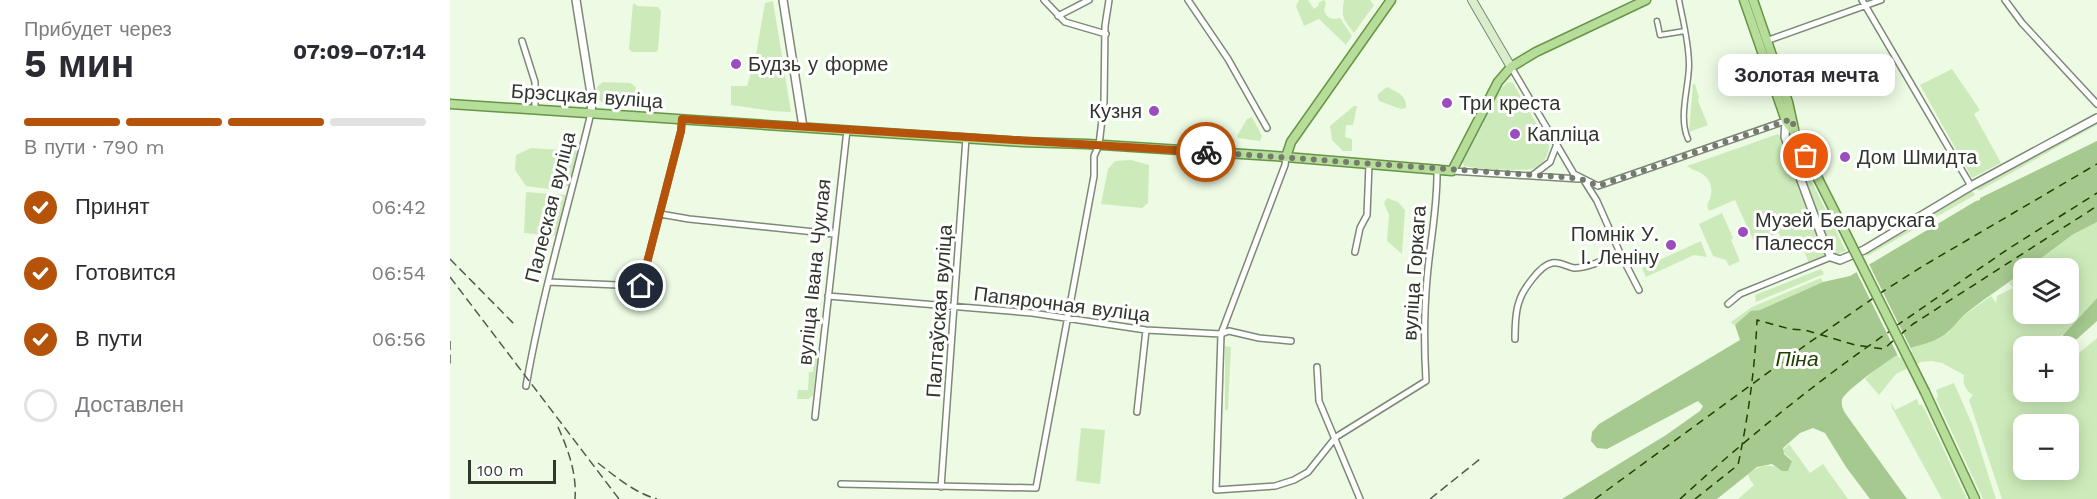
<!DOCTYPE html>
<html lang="ru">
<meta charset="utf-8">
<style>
:root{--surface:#fff;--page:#f2f2f3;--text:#2b2b33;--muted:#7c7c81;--line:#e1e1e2;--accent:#b45309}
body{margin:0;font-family:"Work Sans",sans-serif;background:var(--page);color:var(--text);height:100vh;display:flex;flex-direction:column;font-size:22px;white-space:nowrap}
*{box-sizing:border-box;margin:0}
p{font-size:20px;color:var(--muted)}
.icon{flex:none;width:33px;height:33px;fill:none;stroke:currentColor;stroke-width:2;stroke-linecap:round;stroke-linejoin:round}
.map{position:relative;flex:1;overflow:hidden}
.drawer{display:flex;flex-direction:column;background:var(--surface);width:450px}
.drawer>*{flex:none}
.controls{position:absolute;left:1563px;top:258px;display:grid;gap:12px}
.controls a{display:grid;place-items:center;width:66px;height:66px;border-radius:12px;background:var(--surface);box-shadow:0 3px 15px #0003;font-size:30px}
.scale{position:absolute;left:18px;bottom:15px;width:88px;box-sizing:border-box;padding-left:6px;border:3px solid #31362d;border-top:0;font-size:16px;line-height:21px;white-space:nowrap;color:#31362d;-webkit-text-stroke:4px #fff;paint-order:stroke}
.pin{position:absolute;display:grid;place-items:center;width:51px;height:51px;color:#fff;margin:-26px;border:3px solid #fff;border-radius:50%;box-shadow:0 2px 6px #0007}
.courier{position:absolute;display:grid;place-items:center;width:60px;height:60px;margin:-30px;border:4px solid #b45309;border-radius:50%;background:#fff;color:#222;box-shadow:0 2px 8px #0007}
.bubble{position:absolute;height:42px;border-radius:12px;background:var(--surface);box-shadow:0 3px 15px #0003;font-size:20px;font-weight:700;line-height:42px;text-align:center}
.overview em{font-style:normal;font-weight:700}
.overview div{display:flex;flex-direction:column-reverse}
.overview{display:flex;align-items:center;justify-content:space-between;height:102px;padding:0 24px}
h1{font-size:39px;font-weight:700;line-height:45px}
.bar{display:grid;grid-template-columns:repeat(4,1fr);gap:9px 6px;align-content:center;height:72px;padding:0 24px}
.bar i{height:8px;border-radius:4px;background:var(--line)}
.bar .selected{background:var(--accent)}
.bar p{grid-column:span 4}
ol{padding:0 24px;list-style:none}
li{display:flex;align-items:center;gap:18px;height:66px}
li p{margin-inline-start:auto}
li .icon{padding:6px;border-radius:50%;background:var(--accent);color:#fff;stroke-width:4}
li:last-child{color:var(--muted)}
li i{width:33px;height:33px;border:3px solid var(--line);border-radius:50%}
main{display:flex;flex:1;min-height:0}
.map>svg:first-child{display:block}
.green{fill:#cdebba;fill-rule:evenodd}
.water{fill:#a5c98e}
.pier{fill:#edfbe4}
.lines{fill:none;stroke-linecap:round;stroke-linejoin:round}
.ferry{stroke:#1f4000;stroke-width:1.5;stroke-dasharray:8 6;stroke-linecap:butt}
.pedestrian-casing{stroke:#7d8975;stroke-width:7}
.minor-casing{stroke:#7d8975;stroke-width:8}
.tertiary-casing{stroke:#7d8975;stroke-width:10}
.secondary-casing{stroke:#7d8975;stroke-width:10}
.primary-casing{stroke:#689447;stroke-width:11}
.pedestrian{stroke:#fff;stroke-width:4}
.minor{stroke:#fff;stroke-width:5}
.tertiary{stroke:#fff;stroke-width:7}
.secondary{stroke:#dbeecc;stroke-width:8}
.primary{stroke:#b6dd99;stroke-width:8}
.rail{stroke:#545a4f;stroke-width:1.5;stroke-dasharray:9 4.5;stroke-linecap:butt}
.primary-bridge-casing{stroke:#689447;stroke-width:11;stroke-linecap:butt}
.primary-bridge{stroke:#b6dd99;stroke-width:8}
.done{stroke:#737b6d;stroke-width:6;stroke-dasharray:0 10.8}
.route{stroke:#b45309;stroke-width:8}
.poi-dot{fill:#9b4dbe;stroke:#fff;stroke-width:2}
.labels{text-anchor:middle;stroke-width:6;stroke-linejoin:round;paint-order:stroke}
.poi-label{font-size:20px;fill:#31362d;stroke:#fff;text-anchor:start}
.street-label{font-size:20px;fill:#31362d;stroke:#fff}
.water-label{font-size:21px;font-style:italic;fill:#1f4000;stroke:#fff}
</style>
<main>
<section class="drawer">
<div class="overview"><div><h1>5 мин</h1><p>Прибудет через</p></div><em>07:09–07:14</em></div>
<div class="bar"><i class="selected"></i><i class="selected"></i><i class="selected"></i><i></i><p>В пути · 790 m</p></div>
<ol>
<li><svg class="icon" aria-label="check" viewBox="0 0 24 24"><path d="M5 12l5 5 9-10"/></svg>Принят<p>06:42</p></li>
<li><svg class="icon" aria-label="check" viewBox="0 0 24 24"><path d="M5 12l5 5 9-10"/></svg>Готовится<p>06:54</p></li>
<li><svg class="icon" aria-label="check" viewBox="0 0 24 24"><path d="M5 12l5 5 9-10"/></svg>В пути<p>06:56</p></li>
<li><i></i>Доставлен</li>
</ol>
</section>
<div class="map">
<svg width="1647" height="499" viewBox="0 0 1647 499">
<rect width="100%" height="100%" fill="#edfbe4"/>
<path class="green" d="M849 0H858L864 9 869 5 868 3 874 0 876 3 874 10C877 18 881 20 890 18L902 36 896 45 869 19 854 26 846 6Z
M894 0H920L924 5 904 33C893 18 891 19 894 0Z
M323 1 341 112 322 111 281 105V86H297L305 60 315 3Z
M183 3 188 6 208 7 211 11 208 50 206 52H182L179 49Z
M1502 69 1530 110 1524 114 1551 163 1522 178 1470 85Z
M153 82 180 83 186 87 183 105 154 104 148 99 147 87Z
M1059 82 1063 83 1099 145C1099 155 1094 164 1085 168 1077 172 1024 169 1014 166L1012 162C1020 145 1044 89 1059 82Z
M1243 84H1245L1249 97 1248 101 1258 125 1239 132Z
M937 87C947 92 957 95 956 108L951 109 929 101 927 95Z
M904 106H907L903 125H896L895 137 902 139V151H893L882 140 880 126Z
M802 117 812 136 810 141 788 138 787 136 797 119Z
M1647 120V125L1529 191 1525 187Z
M1328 134 1331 137 1336 147 1376 253 1372 259 1360 265 1350 242 1335 247 1329 233 1304 242 1285 200 1259 211 1257 205C1264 194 1263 180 1251 173 1246 170 1242 170 1237 166Z
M117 146H123L128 154 119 186 99 189 76 186 65 170 66 155 81 148 113 150Z
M1348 154 1396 251 1385 255 1382 252 1346 155Z
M681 160 699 165 698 203 692 208 651 204 658 169 665 161Z
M1522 190 1525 195 1417 256 1415 252Z
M76 192 116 195 106 236 74 233Z
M937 198 948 202 955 210 952 254 937 241 939 215 934 203Z
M1272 213 1283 238 1281 240 1290 261 1279 266 1276 260 1263 256 1249 224Z
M1647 222V298L1613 335 1600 338 1609 346H1574V392H1618L1619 354 1623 358 1647 338V499H1552L1519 400 1523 395C1516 391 1512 383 1514 375L1492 363 1482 361 1471 362 1446 374 1429 395 1415 379 1431 365 1453 351 1490 338 1499 332 1513 316 1541 296 1546 303 1547 296 1563 288 1559 283 1573 272 1574 314H1618V268H1578L1622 235ZM1574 424H1618V470H1574Z
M1251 241 1257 257 1244 255 1196 277 1192 268Z
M1371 269 1374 274 1306 302 1305 295Z
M1371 278 1373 282 1310 310C1299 309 1294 320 1285 325L1282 324 1281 322 1302 307Z
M775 346 781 347 778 410H775Z
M364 347 366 348 368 353 363 395 359 399H347L348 390H358L359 372H363Z
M1504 383 1522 424 1546 499H1533L1486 398 1488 397 1486 390Z
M1467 399 1469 405H1472L1476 412 1517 499H1492L1442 408 1441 402 1445 410Z
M631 428 655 430 650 484 626 481Z
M1339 444 1360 473 1373 464 1398 499H1288L1304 485 1300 480 1298 474C1313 463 1321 464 1338 471L1342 460 1332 451Z"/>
<path class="water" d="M1647 141V222L1622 235 1578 268H1574L1573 272C1554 286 1532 300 1514 315 1506 323 1500 332 1491 337 1480 344 1467 345 1456 350 1445 355 1394 391 1392 400 1391 405 1393 409 1395 413L1457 499H1420L1396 467 1375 433 1363 428 1350 433 1333 448 1334 454 1342 461 1338 471H1332L1322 464 1307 467 1267 499H1112L1216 435 1250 411 1253 406 1248 401 1157 449 1147 448 1141 441 1142 432 1149 424 1290 340 1285 325 1301 311 1310 310 1373 282 1400 276 1526 201 1530 200V198Z
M1647 298V321L1627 339 1615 340 1613 335 1615 333Z"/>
<path class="pier" d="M1418 262 1462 351 1449 358 1405 269Z"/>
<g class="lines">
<path class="ferry" d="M1429 294 1473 266 1647 164
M1446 326 1558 249 1647 193
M1450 335 1463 324 1647 206
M1145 499 1357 344 1425 297
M1230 499C1297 438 1366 382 1440 331
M1245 499 1288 465C1298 418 1305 369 1307 320L1340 329 1355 330 1405 345 1434 349 1444 340"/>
<g class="pedestrian-casing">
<path id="pedestrian" d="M1229 0C1233 21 1239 43 1239 65 1239 87 1228 117 1238 139
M1207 21 1210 35 1235 31"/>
</g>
<g class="minor-casing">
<path id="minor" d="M594 0 615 22 656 34
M738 0 778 59 817 128
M1412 0 1521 186
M1555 0 1572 23 1647 104
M608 16 639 0
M72 41 85 82V109
M1316 41 1431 0
M1061 67 1124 174 1148 186 1338 120
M836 157 835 165 771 334 766 490 825 486 844 480 858 472 886 437 976 381C974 347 974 312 977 279 980 242 988 205 987 168
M1002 171 1129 179
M1083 175 1100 162 1107 144
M1135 182 1147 201 1170 253 1189 290
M210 214 239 219 384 234
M905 252 910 228 917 215 919 164
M98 282 191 286 231 131 232 119
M378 296 582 313 696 330 771 334 779 331 809 338 841 341
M1278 304 1290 294 1381 257
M1065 339C1065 327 1065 313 1069 302 1072 291 1090 265 1102 263 1110 261 1117 267 1124 268 1139 268 1156 259 1170 253
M867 367 869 401 910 499
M76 386C92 294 119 204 141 113
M687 412 696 330
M365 417 397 130
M391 484 586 488 644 176V156L649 145 654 102 655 26 659 0
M491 487 516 138"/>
</g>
<g class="tertiary-casing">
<path id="tertiary" d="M126 0 142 100 141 113
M333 0 353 127
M1336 121 1335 137 1375 245 1381 257 1390 260 1414 250 1521 186 1647 118"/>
</g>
<g class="secondary-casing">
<path id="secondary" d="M1022 0 1061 67"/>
</g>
<g class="primary-casing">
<path id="primary" d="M1294 0 1336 121 1345 133 1391 224
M1303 0 1338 102 1344 129
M0 104 572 142 637 144 824 156 1002 171 1048 82 1061 67 1086 52 1196 0
M836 157 841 142 941 0
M1475 392 1525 499"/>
</g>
<use href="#pedestrian" class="pedestrian"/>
<use href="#minor" class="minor"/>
<use href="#tertiary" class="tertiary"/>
<use href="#secondary" class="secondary"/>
<use href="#primary" class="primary"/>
<path class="rail" d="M0 259 66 326
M0 277 169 499
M0 341V368
M108 427C118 449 127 474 125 499
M148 463C166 477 185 493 207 499
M980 499 1030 459"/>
<g class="primary-bridge-casing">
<path id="primary-bridge" d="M1391 224 1475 392"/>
</g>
<use href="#primary-bridge" class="primary-bridge"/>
</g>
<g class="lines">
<path class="done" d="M756 152 1124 178 1134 180 1148 186 1342 119 1345 133 1356 156"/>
<path class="route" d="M191 286 231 131 232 119 756 152"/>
</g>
<g class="poi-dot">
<circle cx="286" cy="64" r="6"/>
<circle cx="997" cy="103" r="6"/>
<circle cx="704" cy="111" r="6"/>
<circle cx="1065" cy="134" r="6"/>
<circle cx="1395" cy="157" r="6"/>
<circle cx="1293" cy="232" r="6"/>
<circle cx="1221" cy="245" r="6"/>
</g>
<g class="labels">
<g class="poi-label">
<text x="298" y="71">Будзь у форме</text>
<text x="1009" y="110">Три креста</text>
<text x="692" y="118" text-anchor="end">Кузня</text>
<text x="1077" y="141">Капліца</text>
<text x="1407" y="164">Дом Шмидта</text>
<text x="1305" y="227">Музей Беларускага<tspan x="1305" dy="23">Палесся</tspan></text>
<text x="1209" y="241" text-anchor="end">Помнік У.<tspan x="1209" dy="23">І. Леніну</tspan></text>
</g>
<g class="street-label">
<text transform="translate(137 96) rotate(4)" y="7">Брэсцкая вуліца</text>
<text transform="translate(100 207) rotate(-76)" y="7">Палеская вуліца</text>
<text transform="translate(364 272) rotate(-84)" y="7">вуліца Івана Чуклая</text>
<text transform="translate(964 273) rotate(-86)" y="7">вуліца Горкага</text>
<text transform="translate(612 304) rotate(7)" y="7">Папярочная вуліца</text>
<text transform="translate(489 311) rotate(-86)" y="7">Палтаўская вуліца</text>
</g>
<g class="water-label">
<text x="1347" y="366">Піна</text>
</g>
</g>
</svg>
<div class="controls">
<a><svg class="icon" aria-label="layers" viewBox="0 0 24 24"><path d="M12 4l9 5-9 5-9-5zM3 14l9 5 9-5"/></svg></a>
<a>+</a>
<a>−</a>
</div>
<div class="scale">100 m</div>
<div class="pin" style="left:1356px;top:156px;background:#ea580c"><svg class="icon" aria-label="bag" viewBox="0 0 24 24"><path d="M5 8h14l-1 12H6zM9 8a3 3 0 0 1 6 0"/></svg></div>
<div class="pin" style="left:191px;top:286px;background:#1f2937"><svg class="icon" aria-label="home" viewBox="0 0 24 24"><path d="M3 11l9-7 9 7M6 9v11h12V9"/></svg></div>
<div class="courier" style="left:756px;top:152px"><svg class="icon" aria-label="bike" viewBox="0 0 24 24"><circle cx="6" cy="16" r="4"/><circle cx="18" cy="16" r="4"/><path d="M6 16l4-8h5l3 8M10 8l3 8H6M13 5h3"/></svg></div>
<div class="bubble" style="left:1268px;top:54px;width:177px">Золотая мечта</div>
</div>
</main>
